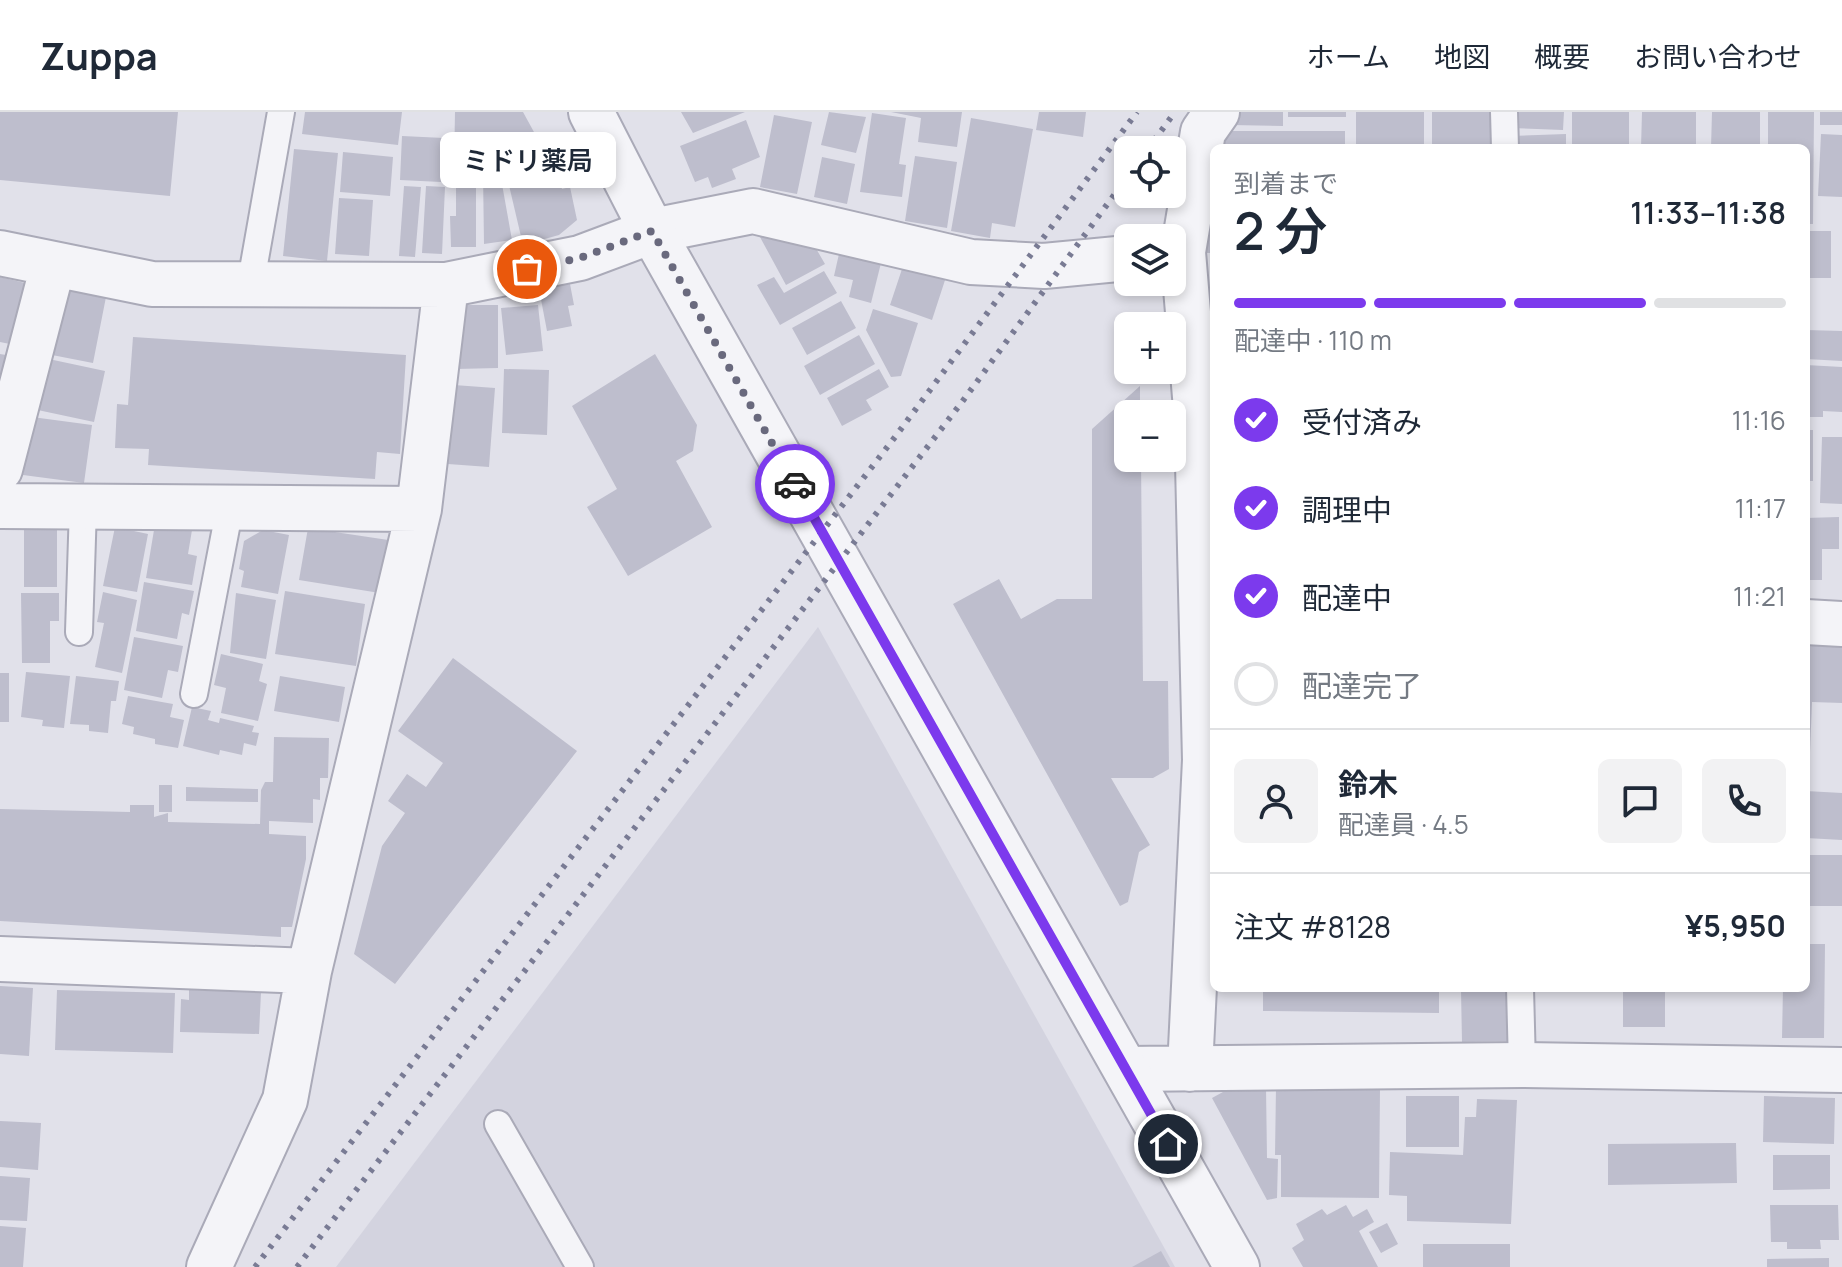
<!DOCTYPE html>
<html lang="ja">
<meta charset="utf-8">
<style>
:root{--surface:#fff;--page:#f2f2f3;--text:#1f2937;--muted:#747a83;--line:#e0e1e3;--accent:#7c3aed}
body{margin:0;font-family:Manrope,"Noto Sans JP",sans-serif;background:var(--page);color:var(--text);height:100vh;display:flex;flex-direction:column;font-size:30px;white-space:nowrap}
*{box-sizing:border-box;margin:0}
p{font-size:26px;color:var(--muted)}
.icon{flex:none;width:44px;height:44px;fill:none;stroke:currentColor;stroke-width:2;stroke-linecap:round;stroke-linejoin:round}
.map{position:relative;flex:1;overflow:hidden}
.side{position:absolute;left:1210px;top:32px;width:600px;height:848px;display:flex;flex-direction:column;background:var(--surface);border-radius:12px;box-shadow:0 4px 12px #0003}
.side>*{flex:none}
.fabs{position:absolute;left:1114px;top:24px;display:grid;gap:16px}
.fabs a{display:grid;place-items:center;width:72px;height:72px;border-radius:12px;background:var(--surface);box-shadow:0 4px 12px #0003;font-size:40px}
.pin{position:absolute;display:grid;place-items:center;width:68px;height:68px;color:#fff;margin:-34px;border:4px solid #fff;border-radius:50%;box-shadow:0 2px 8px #0007}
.courier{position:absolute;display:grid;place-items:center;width:80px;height:80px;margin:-40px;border:6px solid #7c3aed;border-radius:50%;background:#fff;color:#222;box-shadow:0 2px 10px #0007}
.bubble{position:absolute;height:56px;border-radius:12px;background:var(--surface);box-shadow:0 4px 12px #0003;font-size:26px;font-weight:600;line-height:56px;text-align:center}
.overview em{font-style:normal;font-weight:600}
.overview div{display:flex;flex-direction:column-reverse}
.overview{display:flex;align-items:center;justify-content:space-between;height:136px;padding:0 24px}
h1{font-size:52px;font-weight:600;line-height:60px}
.bar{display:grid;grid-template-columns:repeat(4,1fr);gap:12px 8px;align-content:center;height:96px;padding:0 24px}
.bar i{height:10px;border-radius:6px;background:var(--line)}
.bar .on{background:var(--accent)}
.bar p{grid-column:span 4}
.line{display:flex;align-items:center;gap:20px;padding:0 24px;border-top:2px solid var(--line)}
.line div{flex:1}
.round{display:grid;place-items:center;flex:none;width:84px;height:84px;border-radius:12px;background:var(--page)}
ol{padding:0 24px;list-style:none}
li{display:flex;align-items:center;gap:24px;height:88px}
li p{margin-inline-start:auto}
li .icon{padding:8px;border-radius:50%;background:var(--accent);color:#fff;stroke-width:4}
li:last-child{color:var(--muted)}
li i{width:44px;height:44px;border:4px solid var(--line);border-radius:50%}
header{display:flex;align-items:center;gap:48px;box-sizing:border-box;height:112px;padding:0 40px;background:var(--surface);border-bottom:2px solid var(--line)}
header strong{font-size:38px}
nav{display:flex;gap:44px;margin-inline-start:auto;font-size:28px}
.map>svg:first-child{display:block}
.built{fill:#d3d3df}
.building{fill:#bebecd}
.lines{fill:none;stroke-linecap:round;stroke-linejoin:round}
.service-casing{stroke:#aaaab8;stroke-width:30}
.minor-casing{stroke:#aaaab8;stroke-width:48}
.tertiary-casing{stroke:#aaaab8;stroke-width:48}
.service{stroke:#f4f4f8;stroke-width:26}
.minor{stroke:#f4f4f8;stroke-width:44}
.tertiary{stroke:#f4f4f8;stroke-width:44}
.rail{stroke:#797b94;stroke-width:6;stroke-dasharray:4 8;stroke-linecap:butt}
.done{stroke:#69697d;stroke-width:8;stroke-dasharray:0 14.4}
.route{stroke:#7c3aed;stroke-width:10}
</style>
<header>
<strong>Zuppa</strong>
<nav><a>ホーム</a><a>地図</a><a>概要</a><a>お問い合わせ</a></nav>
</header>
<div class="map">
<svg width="1842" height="1155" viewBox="0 0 1842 1155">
<rect width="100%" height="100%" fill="#e1e1ea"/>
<path class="built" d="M818 515 1175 1155H336Z"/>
<path class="building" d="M0 0H178L170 84 0 68Z
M305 0H402L398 33 302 22Z
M455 0H523L540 31 491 41 493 53 454 57Z
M681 0H745L693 21Z
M829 0 866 5 856 41 821 33Z
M891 0H962L957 35 918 30 921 6Z
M1039 0H1086L1083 25 1036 18Z
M1237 0H1283V14L1231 13Z
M1288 0H1346V5H1288Z
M1356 0H1424V36H1356Z
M1432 0H1491V36H1432Z
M1512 0H1564L1563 18 1511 16Z
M1572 0H1629V36H1572Z
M1642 0H1696V36H1641Z
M1712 0H1760V36H1711Z
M1768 0H1814L1813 112H1806V36H1768Z
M1820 0H1842V13H1820Z
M872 1 906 6 899 52 906 53 902 85 860 80Z
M774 3 812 10 797 82 760 75Z
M971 6 1033 17 1015 115 992 111 990 126 951 119Z
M746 8 760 45 732 57 736 67 712 76 708 65 695 70 680 34Z
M1224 19H1345V36H1224Z
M1566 22V36H1512L1511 24Z
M1821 22 1842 23V85L1818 84Z
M402 24 444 26 441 70 400 68Z
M294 37 338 41 327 149 283 144Z
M343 40 393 45 390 84 340 80Z
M915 44 957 50 947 116 905 109Z
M822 45 855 52 847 92 814 85Z
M557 57 562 77 570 75 577 108 559 123 523 133 508 69Z
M483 61H500L512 128 484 132Z
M456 64H476V135H451L450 104H456Z
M404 74 421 75 415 145 399 144Z
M426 74 445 75 442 142 422 141Z
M339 86 373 88 369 144 335 142Z
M1201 96H1214V141H1200Z
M776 116 807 121 825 152 786 173 760 125Z
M1806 119H1831V166H1806Z
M841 133 883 143 871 191 849 185 853 168 834 164Z
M905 148 947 162 932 208 890 193Z
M824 159 837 181 780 213 757 173 774 165 784 181Z
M0 165 25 171 10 232 0 230Z
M570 172 574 193 568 194 572 214 547 219 539 177Z
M64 176 106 185 93 251 52 243Z
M1207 179H1214V224H1207Z
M841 189 856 216 807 243 792 216Z
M461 193H498V256L456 257V241H461Z
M538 193 543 239 506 243 501 196Z
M873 197 918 211 901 264 891 265 866 218Z
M1806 218 1842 219V249L1806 247Z
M859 223 875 252 820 283 804 254Z
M133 225 406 243 400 342 377 340 375 367 148 353 149 337 115 336 117 292 128 293Z
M0 242 6 243 1 264H0Z
M655 242 697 313 693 339 676 349 712 415 628 464 587 395 617 377 572 294Z
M44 246 105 259 94 310 33 297Z
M1806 253 1842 255V300L1823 299V305H1806Z
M504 257 549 258 547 323 502 321Z
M879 257 889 275 866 288 872 298 842 314 827 286Z
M454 273 495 276 489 355 448 352Z
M1140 274V302H1128V346H1141L1143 569H1168L1169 657 1153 666H1111L1150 733 1139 740 1128 790 1120 794 953 492 999 467 1021 507 1057 487H1092V317Z
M32 305 92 313 84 371 23 363Z
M1806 318H1813V369H1806Z
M1822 325H1842V392L1820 391Z
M1839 405V437H1822V468H1806V406Z
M155 412 192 418 188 442 197 444 192 473 146 466Z
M24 414 57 415V475H24Z
M115 415 148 422 137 480 103 474Z
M308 416 395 429 386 482 299 468Z
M263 418 289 423 278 482 241 475 244 459 239 457 244 429Z
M144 470 194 479 189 503 182 501 177 527 136 519Z
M285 479 365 492 356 554 275 542Z
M103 480 137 488 122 561 95 555 104 511 97 510Z
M21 481H59V509H50V551H22Z
M236 481 276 488 266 547 230 541Z
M134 525 183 534 178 560 168 558 162 586 124 578Z
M1806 533 1842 535V591L1812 590 1809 666H1806Z
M221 542 263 552 259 569 267 572 258 609 221 601 226 576 214 573Z
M453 546 577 639 395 872 354 842 382 734 405 701 388 689 407 662 426 675 443 651 398 619Z
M26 560 70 564 64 616 42 614 43 608 21 605Z
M0 561H9V610H0Z
M76 564 119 569 116 589H111L108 621 89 619V613L70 612Z
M280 564 345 575 339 610 274 599Z
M128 584 173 592 170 605 184 608 178 636 155 632V627L133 622 134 615 122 612Z
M192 595 211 599 208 608 219 611 220 606 254 614 252 620 259 621 256 634 244 631 242 643 220 638 219 643 183 634Z
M274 625 329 626 328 666H320V688L313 687V711L269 709V722L306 724V747L292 815H281V825L0 809V697L130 700V693H154V705L168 701V710L260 712 261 678 265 670H273Z
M159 673H172V700H159Z
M186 675 258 677V690L186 689Z
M1806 679 1842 681V728L1806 726Z
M1806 743H1842V794H1806Z
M1806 832H1825L1824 926H1782L1783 876H1806Z
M0 874 33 876 29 944 0 942Z
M1263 876H1439V901L1263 899Z
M1623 876H1665V915H1623Z
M1508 877 1509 929 1462 930 1461 878Z
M57 878 175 881 173 941 55 938Z
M189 878 261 880 259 922 180 920 181 887 189 888Z
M1232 975 1266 976 1267 1046 1278 1047 1277 1086 1267 1088 1212 986Z
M1276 975 1380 977 1379 1086 1281 1085V1043H1275Z
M1406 984H1459V1035H1406Z
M1764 984 1835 986 1834 1032 1763 1030Z
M1477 987 1517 988 1511 1112 1407 1109V1084L1389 1083 1390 1040 1463 1043 1465 1005H1476Z
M0 1009 41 1011 38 1058 0 1055Z
M1736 1031 1737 1071 1608 1073V1032Z
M1773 1043H1830V1077L1773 1078Z
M0 1064 30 1066 27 1109 0 1108Z
M1346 1093 1353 1105 1367 1097 1374 1110 1359 1119 1378 1155H1303L1292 1136 1304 1128 1296 1112 1322 1097 1327 1103Z
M1770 1093H1838L1839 1128H1820L1821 1137H1787V1130H1771Z
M1387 1111 1398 1132 1381 1141 1369 1120Z
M0 1114 26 1116 23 1155H0Z
M1423 1132H1510V1155H1423Z
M1161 1139 1170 1155H1132Z
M1829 1146V1155H1767V1147Z"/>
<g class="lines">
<g class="service-casing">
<path id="service" d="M1504 0 1505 36
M250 175 281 0
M79 520 83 395
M194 582 230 395
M1520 876 1522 953
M498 1012 580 1155"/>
</g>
<g class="minor-casing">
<path id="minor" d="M0 141 152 172 446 173 580 146 652 119 753 99 971 150 1044 154 1128 146
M0 357 53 153
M0 394 419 397
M1806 510 1842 512
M0 847 309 859
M1126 957 1522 953 1842 958
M1190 957 1205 648 1197 309 1183 140 1203 20 1217 0
M209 1155 285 988 309 859 419 397 446 173"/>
</g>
<g class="tertiary-casing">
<path id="tertiary" d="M591 0 652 119 1237 1155"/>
</g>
<use href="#service" class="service"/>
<use href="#minor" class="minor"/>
<use href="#tertiary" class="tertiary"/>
<path class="rail" d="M1147 38 1175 0
M255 1155 895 325 1137 0
M297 1155 962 290 1128 64"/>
</g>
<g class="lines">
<path class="done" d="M527 157 580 146 652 119 795 372"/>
<path class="route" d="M795 372 1168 1032"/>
</g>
</svg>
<div class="fabs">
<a><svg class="icon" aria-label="locate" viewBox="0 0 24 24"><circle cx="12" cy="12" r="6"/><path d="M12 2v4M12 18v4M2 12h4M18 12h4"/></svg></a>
<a><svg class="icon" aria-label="layers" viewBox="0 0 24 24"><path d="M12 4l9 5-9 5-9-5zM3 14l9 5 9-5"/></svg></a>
<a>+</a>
<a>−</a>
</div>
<div class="pin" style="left:527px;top:157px;background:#ea580c"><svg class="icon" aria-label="bag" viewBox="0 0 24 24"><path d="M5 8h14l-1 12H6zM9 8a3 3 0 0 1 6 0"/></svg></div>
<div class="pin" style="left:1168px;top:1032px;background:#1f2937"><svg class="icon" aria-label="home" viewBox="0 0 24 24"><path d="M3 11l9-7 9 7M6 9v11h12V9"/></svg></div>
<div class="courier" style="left:795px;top:372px"><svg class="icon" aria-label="car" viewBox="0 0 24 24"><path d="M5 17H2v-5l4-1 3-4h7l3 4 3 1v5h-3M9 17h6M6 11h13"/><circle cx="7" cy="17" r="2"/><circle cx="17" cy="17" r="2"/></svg></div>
<div class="bubble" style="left:440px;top:20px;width:176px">ミドリ薬局</div>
<section class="side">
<div class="overview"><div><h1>2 分</h1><p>到着まで</p></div><em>11:33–11:38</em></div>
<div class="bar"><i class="on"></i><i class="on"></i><i class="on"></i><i></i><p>配達中 · 110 m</p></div>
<ol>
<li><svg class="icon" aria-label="check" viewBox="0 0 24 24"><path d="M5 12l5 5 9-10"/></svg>受付済み<p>11:16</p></li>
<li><svg class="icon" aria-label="check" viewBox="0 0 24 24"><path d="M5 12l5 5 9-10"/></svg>調理中<p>11:17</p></li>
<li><svg class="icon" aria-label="check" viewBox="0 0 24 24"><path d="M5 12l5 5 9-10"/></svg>配達中<p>11:21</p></li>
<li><i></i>配達完了</li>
</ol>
<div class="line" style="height:144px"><a class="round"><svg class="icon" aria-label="person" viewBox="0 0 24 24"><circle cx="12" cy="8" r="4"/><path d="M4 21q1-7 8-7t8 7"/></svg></a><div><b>鈴木</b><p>配達員 · 4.5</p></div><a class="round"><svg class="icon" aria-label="chat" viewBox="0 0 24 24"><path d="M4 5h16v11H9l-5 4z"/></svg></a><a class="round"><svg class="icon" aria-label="phone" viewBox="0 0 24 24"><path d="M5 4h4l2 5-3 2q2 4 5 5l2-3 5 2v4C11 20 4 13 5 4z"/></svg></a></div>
<div class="line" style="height:104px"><div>注文 #8128</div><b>¥5,950</b></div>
</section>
</div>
